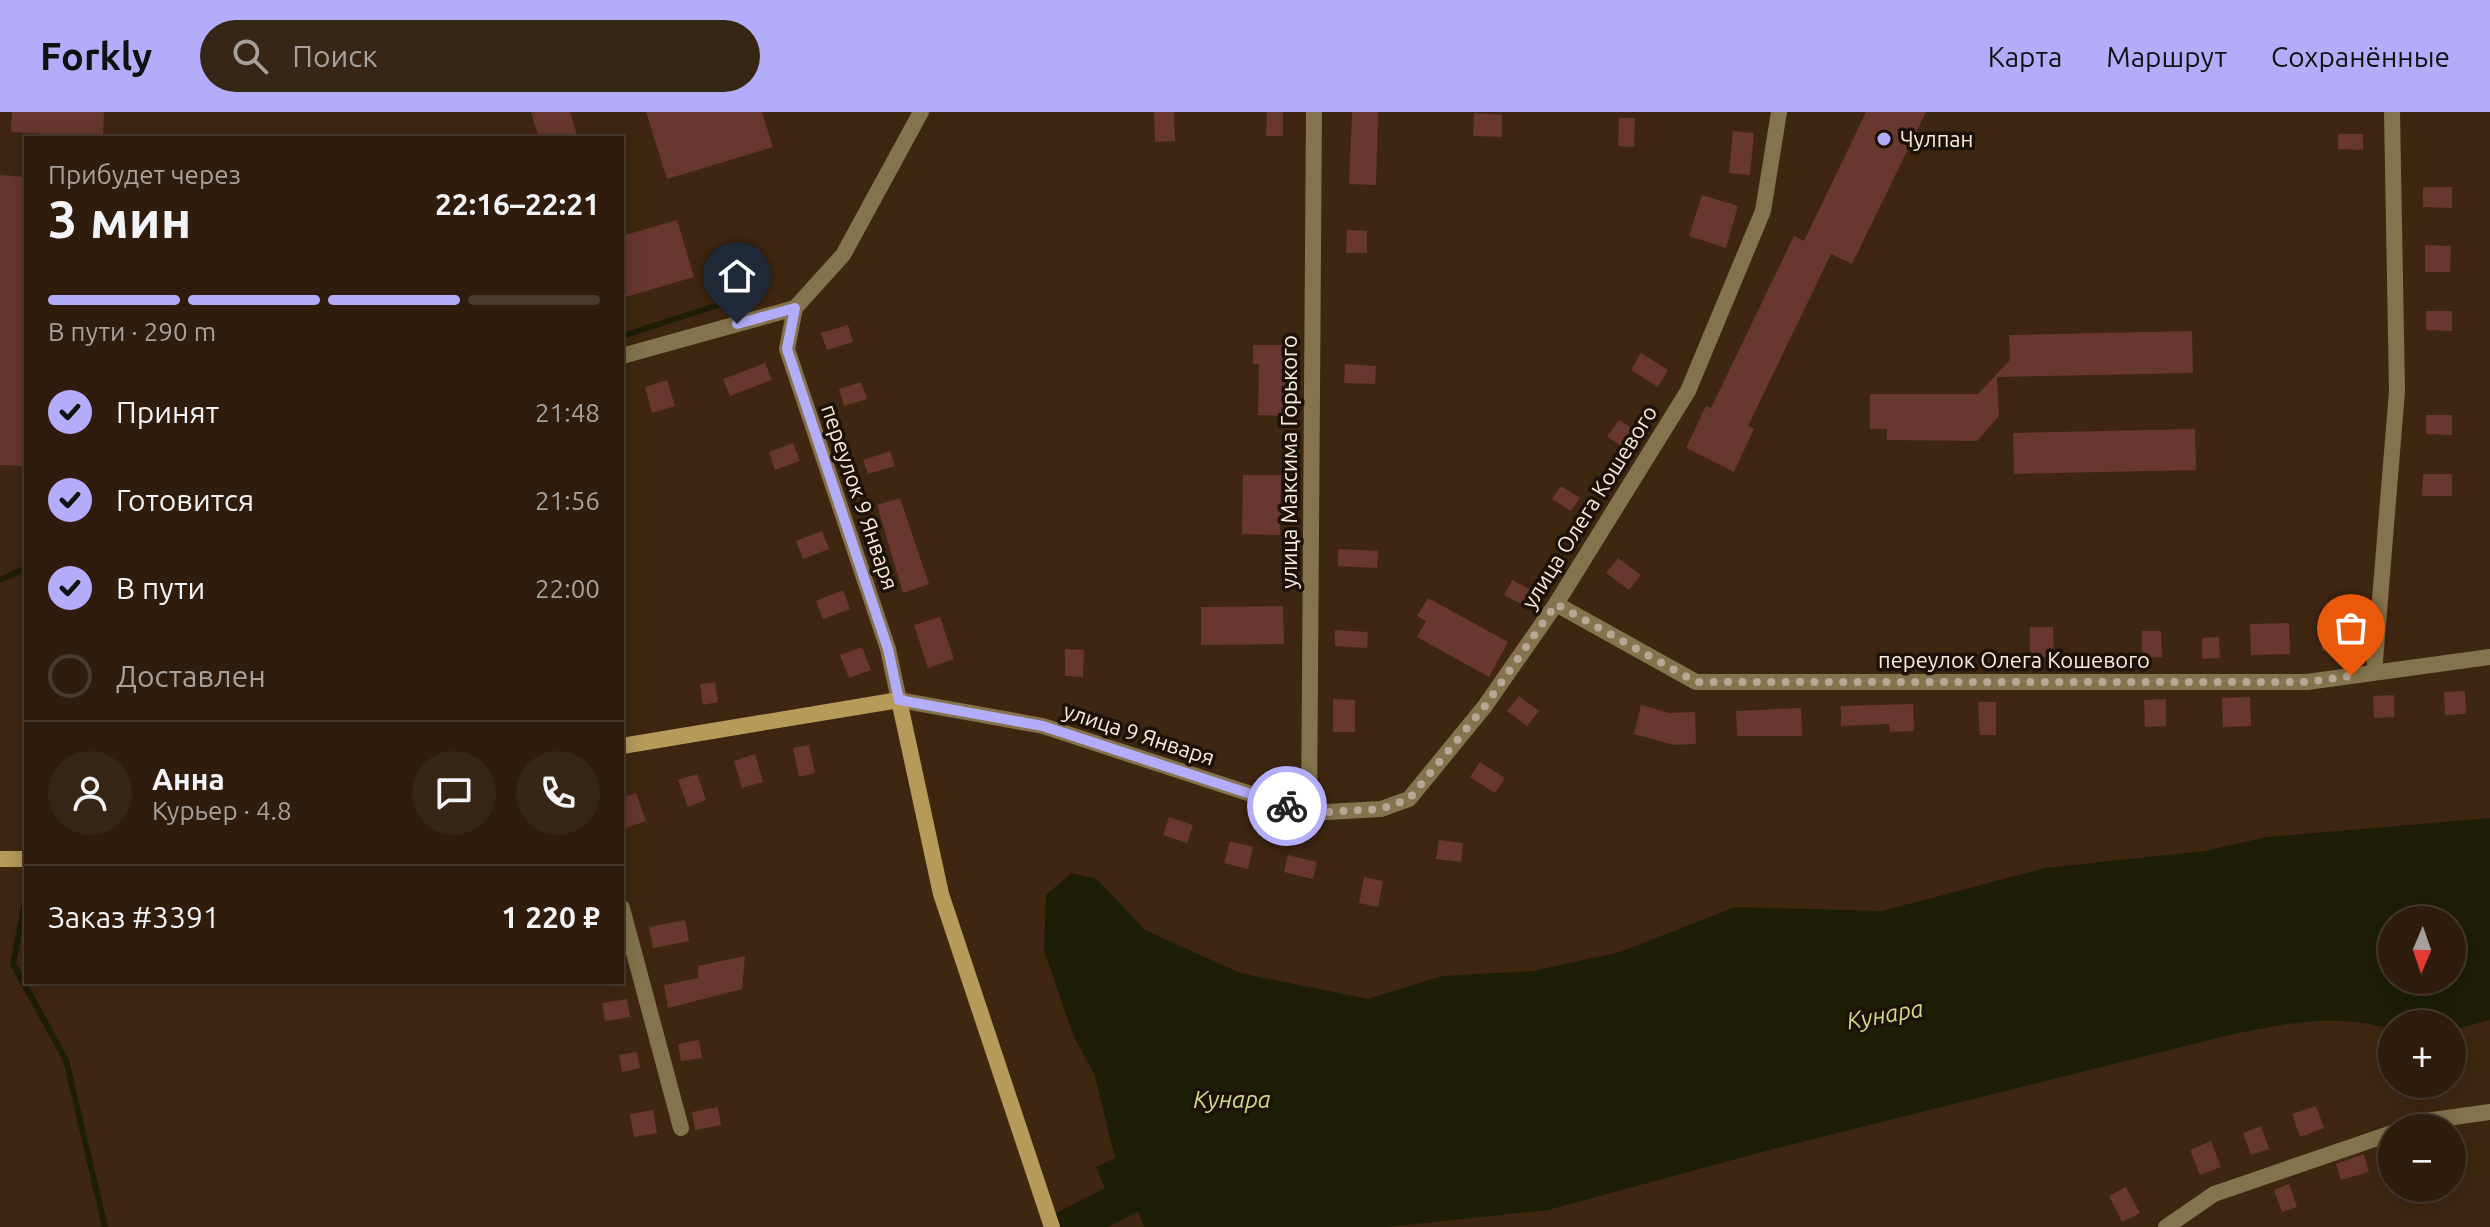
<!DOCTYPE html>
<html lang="ru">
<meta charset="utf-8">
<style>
:root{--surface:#2f1c0d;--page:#372516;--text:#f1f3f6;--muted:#a7a19d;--line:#4a3a2e;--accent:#b3adf9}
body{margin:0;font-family:Ubuntu,sans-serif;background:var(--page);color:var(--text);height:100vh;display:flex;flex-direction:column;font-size:30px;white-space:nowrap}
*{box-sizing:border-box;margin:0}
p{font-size:26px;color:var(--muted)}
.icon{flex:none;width:44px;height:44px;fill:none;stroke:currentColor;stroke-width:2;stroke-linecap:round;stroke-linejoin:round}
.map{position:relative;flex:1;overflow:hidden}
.side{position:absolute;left:24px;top:24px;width:600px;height:848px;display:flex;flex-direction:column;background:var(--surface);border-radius:0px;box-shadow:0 4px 20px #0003,0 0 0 2px var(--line)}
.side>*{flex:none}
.needle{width:52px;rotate:182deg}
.controls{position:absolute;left:2378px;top:794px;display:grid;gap:16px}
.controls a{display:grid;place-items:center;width:88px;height:88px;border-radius:50%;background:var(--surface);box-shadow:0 4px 20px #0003,0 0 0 2px var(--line);font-size:40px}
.pin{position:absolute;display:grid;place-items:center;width:68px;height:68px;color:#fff;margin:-82px -34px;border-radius:50% 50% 50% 0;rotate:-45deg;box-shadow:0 0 8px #0007}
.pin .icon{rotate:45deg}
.courier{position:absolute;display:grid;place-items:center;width:80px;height:80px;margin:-40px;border:6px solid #b3adf9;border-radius:50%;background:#fff;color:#222;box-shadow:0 2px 10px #0007}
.headline em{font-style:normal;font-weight:700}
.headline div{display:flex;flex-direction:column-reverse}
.headline{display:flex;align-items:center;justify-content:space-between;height:136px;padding:0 24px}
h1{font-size:52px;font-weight:700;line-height:60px}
.bar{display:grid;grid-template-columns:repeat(4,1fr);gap:12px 8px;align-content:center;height:96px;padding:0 24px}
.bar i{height:10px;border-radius:6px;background:var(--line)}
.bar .current{background:var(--accent)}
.bar p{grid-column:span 4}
.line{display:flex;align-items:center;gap:20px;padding:0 24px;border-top:2px solid var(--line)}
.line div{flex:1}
.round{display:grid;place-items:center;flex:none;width:84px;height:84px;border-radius:42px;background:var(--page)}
ol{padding:0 24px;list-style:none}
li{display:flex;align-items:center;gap:24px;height:88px}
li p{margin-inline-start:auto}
li .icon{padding:8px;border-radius:50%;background:var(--accent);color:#111;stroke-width:4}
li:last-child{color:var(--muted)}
li i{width:44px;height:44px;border:4px solid var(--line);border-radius:50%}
header{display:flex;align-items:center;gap:48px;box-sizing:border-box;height:112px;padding:0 40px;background:var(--accent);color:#111}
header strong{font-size:38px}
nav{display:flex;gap:44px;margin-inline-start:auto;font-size:28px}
.search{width:560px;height:72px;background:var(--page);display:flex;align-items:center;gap:20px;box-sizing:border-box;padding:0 28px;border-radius:44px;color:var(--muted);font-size:30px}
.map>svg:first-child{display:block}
.water{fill:#1d1e05;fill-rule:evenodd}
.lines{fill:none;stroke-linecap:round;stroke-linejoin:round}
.stream{stroke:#1d1e05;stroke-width:6}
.river{stroke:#1d1e05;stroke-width:36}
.building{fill:#68372d}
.street{stroke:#84734c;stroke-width:16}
.secondary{stroke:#b69a5a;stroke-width:16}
.done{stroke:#b9a696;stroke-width:8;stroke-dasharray:0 14.4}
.route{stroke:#b3adf9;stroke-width:10}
.poi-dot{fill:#b3adf9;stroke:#1d1209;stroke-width:3}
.labels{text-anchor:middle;stroke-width:7;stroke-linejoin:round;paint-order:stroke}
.poi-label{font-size:22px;fill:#fbebde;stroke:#1d1209;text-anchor:start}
.street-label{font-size:22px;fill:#fbebde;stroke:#1d1209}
.water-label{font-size:24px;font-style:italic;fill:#d1d889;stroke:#1d1209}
</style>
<header>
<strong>Forkly</strong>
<div class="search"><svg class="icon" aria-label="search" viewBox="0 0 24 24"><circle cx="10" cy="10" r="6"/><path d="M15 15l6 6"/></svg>Поиск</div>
<nav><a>Карта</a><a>Маршрут</a><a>Сохранённые</a></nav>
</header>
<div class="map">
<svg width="2490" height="1115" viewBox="0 0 2490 1115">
<rect width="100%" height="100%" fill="#3f2611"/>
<path class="water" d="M2490 706V908L2452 918V912H2392V917C2331 901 2289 911 2229 923L1762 1040 1548 1098 1387 1115H1144L1134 1088 1111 1092 1096 1055 1115 1046 1095 964 1073 923 1044 838 1046 783 1071 761 1097 767 1145 818 1240 861 1368 887 1442 864 1533 859 1620 840 1735 795 1882 799 2045 756 2204 739 2267 725ZM2392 808H2452V868H2392Z"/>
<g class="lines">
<path class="stream" d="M622 224 759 180
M0 468 26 456
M26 784 13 852 66 948 105 1115"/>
<path class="river" d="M1068 1115 1160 1068"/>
</g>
<path class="building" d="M12 0H104L103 25 11 20Z
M531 0H570L578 26H539Z
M646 0H762L773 35 667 67Z
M1154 0H1174L1175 29 1155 30Z
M1267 0H1283V24H1266Z
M1352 0H1378L1376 73 1349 72Z
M1866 0H1926L1852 152 1831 142 1748 314 1754 317 1734 360 1686 336 1706 294 1711 296 1794 124 1804 129Z
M1474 1 1502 3V25L1473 24Z
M1619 6H1635L1634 35 1618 34Z
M1733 19 1754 21 1750 63 1729 61Z
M2338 22H2363V38L2338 37Z
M0 63 26 65V354L0 353Z
M2423 75H2452V96L2423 95Z
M1702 83 1738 94 1726 136 1689 124Z
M677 108 694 165 622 186V124Z
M1347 118 1367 119V141H1346Z
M2425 133 2451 134 2450 160H2425Z
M2426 199H2452V219L2426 218Z
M848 213 853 230 827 238 821 221Z
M2192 219 2193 261 1997 265 1999 304 1977 329 1887 328V317H1870V282H1978L2010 248 2009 223Z
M1253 233H1285V304L1258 303 1259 252H1253Z
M1641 241 1668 258 1658 275 1631 258Z
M765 251 772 268 730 284 723 267Z
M1345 252 1376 254 1375 272 1344 271Z
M667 268 675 294 652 301 645 275Z
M861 270 867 287 844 294 839 277Z
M2426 303H2452V323L2426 322Z
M1619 308 1634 318 1622 335 1607 324Z
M2195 317 2196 358 2014 362 2013 321Z
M793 331 800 349 775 358 769 340Z
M890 339 895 354 868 362 863 348Z
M2423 362H2452V384H2422Z
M1243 363H1281L1280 423 1242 422Z
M1561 374 1580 386 1571 399 1552 387Z
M900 386 929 472 903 481 877 393Z
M822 419 829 437 803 447 796 429Z
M1338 437 1378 439 1377 456 1338 454Z
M1618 446 1641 463 1629 478 1606 461Z
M1512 468 1535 480 1527 495 1504 483Z
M843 478 850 497 823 507 816 489Z
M1428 486 1508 530 1489 565 1417 525 1426 509 1417 504Z
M1283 494 1284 532 1201 533V495Z
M940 505 954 547 928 556 914 513Z
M2289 511 2290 542 2251 543 2250 512Z
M2030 515H2053L2054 545 2030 546Z
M2347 515 2348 538 2322 539 2321 516Z
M1335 518 1368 520 1367 536 1335 534Z
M2142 519H2161L2162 545 2142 546Z
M2219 525 2220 546 2202 547V526Z
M862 535 871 558 849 566 840 543Z
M1065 537 1084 538 1083 565 1065 564Z
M715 570 718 590 703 593 700 572Z
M2465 579 2466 602 2445 603 2444 580Z
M2394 583V605L2374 606 2373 584Z
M1519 584 1539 599 1527 614 1507 599Z
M2250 585 2251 614 2223 615 2222 586Z
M1333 587 1355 588V620H1333Z
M2166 587V614L2145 615 2144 588Z
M1978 590H1996V623H1980Z
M1913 592 1914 619 1890 620 1889 612 1841 614V594Z
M1641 593 1669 601 1695 600 1696 632 1674 633 1634 622Z
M1801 596 1802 624H1737L1736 599Z
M809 633 815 661 799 665 793 636Z
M755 642 763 670 742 676 734 649Z
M1480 650 1505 666 1495 681 1470 665Z
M697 662 706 688 688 695 678 668Z
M636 681 646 709 626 716 622 706V686Z
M1169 705 1193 713 1187 731 1163 723Z
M1439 728 1463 731 1461 750 1436 747Z
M1230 729 1253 735 1248 757 1224 751Z
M1288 743 1317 750 1313 767 1284 760Z
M1364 765 1383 769 1378 795 1359 791Z
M685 808 689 829 653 836 649 815Z
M745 844 742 877 668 896 664 873 698 866V854Z
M627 887 630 905 605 909 602 891Z
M699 928 702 946 681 949 678 932Z
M637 940 640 956 622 960 619 943Z
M2316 994 2324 1016 2300 1025 2292 1002Z
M718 995 721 1013 695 1018 692 1000Z
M653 998 657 1021 634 1025 630 1002Z
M2261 1014 2269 1037 2251 1043 2243 1021Z
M2211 1029 2221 1055 2200 1063 2190 1038Z
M2364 1042 2369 1060 2341 1068 2336 1052Z
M2289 1072 2297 1095 2282 1100 2274 1078Z
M2126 1075 2140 1101 2122 1110 2109 1084Z"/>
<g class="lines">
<path class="street" d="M795 196 787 237 888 537 899 588 1043 614 1309 701 1381 697 1409 687 1485 594 1556 492 1688 279 1763 99 1779 0
M795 196 843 143 921 0
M622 244 795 196
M1556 492 1696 570H2307L2490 545
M2374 561 2397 279 2392 0
M1309 701 1314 0
M622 796 681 1016
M2406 1016 2426 1009 2490 1000
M2166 1115 2214 1082 2392 1021"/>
<path class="secondary" d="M622 634 899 588 941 782 1052 1115
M0 747H26"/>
</g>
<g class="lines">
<path class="done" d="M1287 694 1309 701 1381 697 1409 687 1485 594 1556 492 1696 570H2307L2351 564"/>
<path class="route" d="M737 212 795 196 787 237 888 537 899 588 1043 614 1287 694"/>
</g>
<circle class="poi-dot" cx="1884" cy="27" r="8"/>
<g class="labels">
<g class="poi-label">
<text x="1900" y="35">Чулпан</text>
</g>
<g class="street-label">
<text transform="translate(1289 350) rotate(-90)" y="8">улица Максима Горького</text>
<text transform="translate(860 385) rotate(71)" y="8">переулок 9 Января</text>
<text transform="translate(1589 395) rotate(-58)" y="8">улица Олега Кошевого</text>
<text x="2014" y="556">переулок Олега Кошевого</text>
<text transform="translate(1139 622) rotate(18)" y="8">улица 9 Января</text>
</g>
<g class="water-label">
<text transform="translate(1885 903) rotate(-10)" y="8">Кунара</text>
<text x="1232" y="996">Кунара</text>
</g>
</g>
</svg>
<div class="controls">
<a><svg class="needle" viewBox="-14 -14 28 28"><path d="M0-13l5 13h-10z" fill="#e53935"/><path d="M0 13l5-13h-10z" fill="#a7a19d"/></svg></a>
<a>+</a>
<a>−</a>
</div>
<div class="pin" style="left:2351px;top:564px;background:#ea580c"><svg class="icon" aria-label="bag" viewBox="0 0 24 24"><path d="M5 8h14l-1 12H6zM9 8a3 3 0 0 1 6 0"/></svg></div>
<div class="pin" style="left:737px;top:212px;background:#1f2937"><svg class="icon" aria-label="home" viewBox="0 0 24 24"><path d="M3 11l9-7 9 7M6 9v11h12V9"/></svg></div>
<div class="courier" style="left:1287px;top:694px"><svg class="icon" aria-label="bike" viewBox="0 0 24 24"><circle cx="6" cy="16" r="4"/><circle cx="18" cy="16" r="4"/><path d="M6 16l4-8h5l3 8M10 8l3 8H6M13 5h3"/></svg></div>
<section class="side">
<div class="headline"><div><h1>3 мин</h1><p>Прибудет через</p></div><em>22:16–22:21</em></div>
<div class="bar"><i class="current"></i><i class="current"></i><i class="current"></i><i></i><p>В пути · 290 m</p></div>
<ol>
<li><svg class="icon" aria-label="check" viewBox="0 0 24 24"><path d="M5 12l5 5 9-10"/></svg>Принят<p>21:48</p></li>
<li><svg class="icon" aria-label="check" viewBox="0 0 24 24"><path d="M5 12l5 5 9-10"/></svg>Готовится<p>21:56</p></li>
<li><svg class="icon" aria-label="check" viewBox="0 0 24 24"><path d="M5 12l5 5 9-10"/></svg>В пути<p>22:00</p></li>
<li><i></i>Доставлен</li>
</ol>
<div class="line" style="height:144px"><a class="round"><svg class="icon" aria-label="person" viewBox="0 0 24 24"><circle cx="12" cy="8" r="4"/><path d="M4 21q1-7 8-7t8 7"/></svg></a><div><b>Анна</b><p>Курьер · 4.8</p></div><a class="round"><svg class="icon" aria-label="chat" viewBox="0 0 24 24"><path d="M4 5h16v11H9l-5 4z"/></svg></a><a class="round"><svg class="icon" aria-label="phone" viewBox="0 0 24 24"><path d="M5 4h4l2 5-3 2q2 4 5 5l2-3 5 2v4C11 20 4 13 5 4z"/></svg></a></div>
<div class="line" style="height:104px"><div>Заказ #3391</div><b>1 220 ₽</b></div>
</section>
</div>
